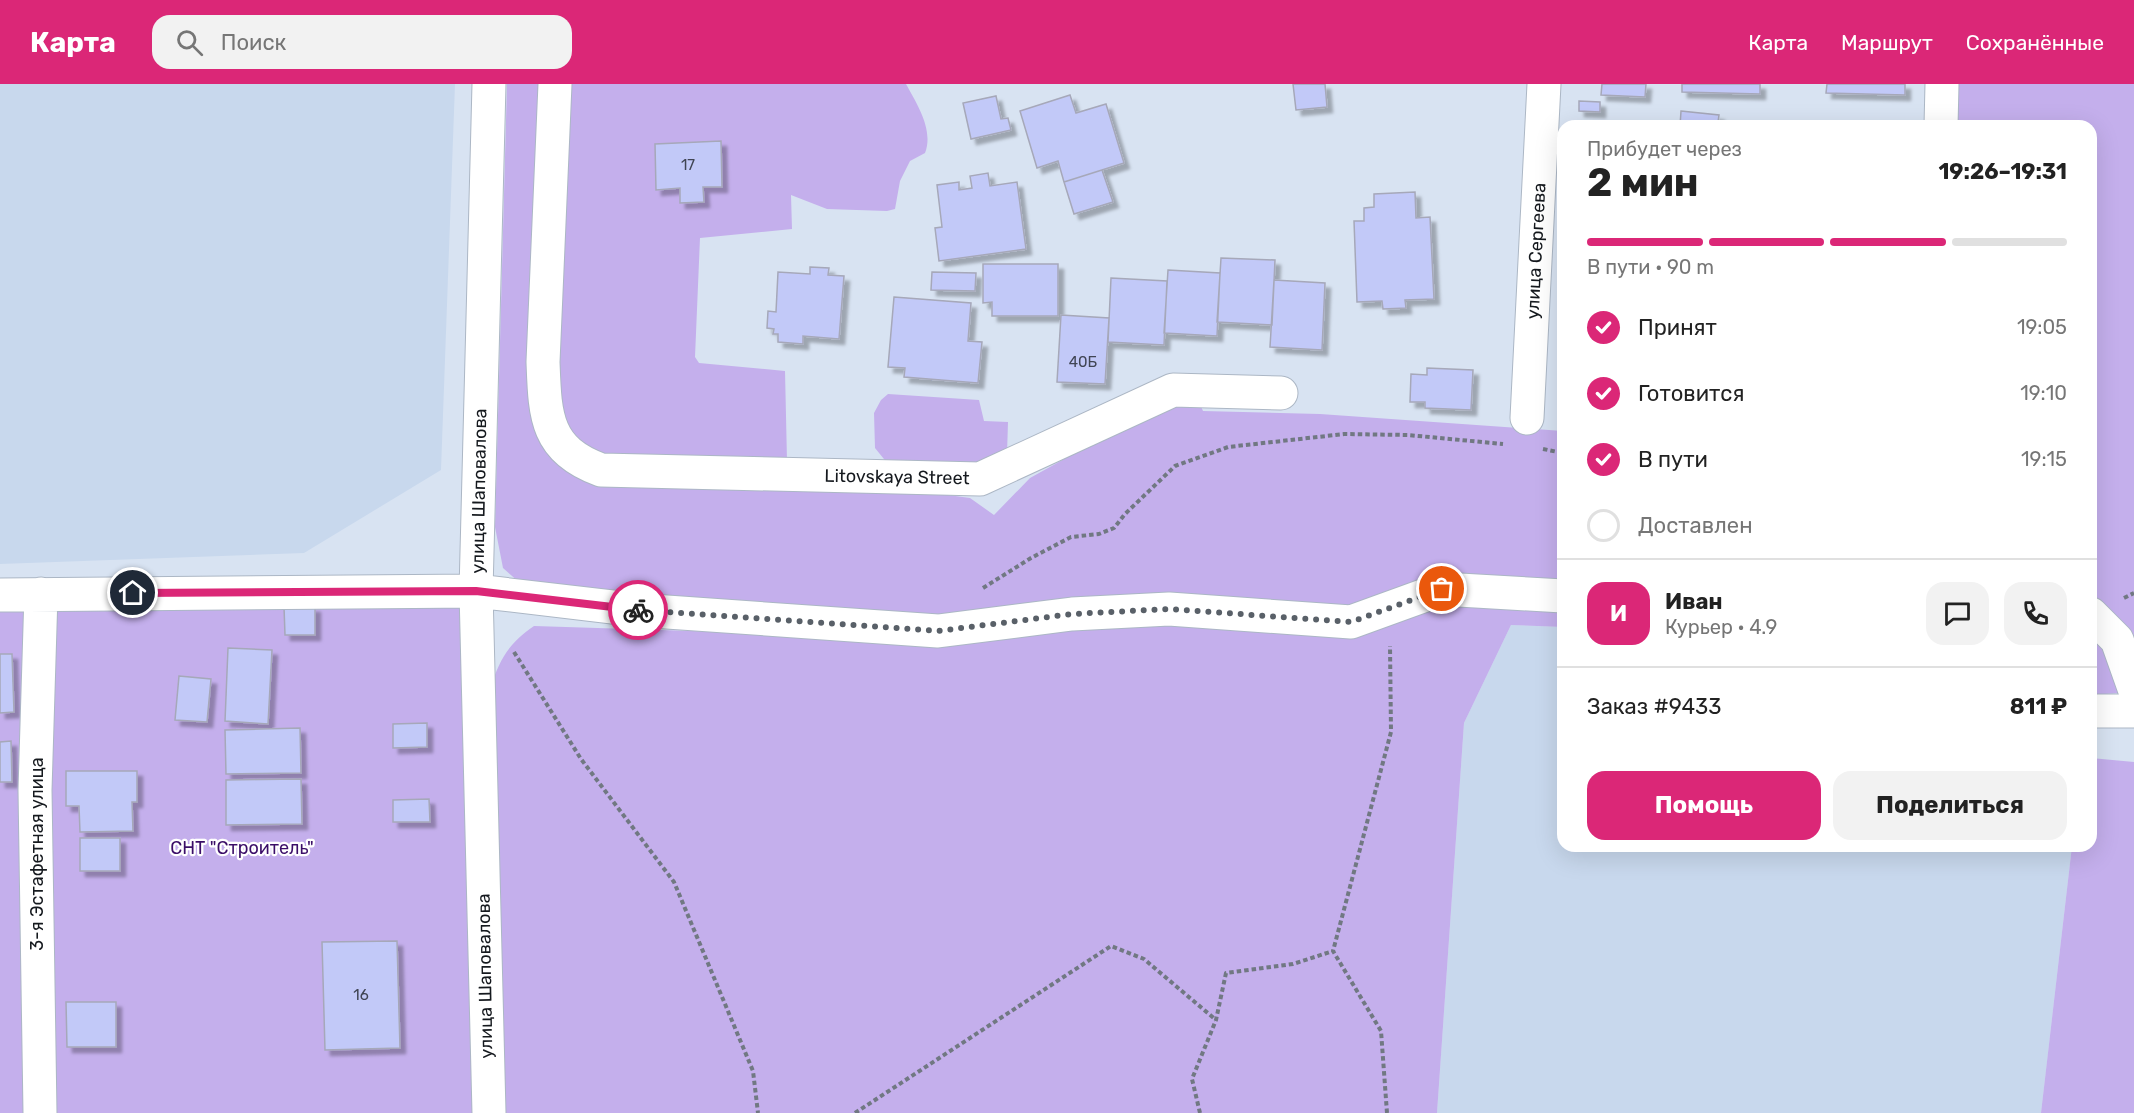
<!DOCTYPE html>
<html lang="ru">
<meta charset="utf-8">
<style>
:root{--surface:#fff;--page:#f2f2f2;--text:#222;--muted:#767676;--line:#e0e0e0;--accent:#db2777}
body{margin:0;font-family:Rubik,sans-serif;background:var(--page);color:var(--text);height:100vh;display:flex;flex-direction:column;font-size:22px;white-space:nowrap}
*{box-sizing:border-box;margin:0}
p{font-size:20px;color:var(--muted)}
.icon{flex:none;width:33px;height:33px;fill:none;stroke:currentColor;stroke-width:2;stroke-linecap:round;stroke-linejoin:round}
.map{position:relative;flex:1;overflow:hidden}
.side{position:absolute;left:1557px;top:36px;width:540px;height:732px;display:flex;flex-direction:column;background:var(--surface);border-radius:18px;box-shadow:0 6px 24px #0002}
.side>*{flex:none}
.pin{position:absolute;display:grid;place-items:center;width:51px;height:51px;color:#fff;margin:-26px;border:3px solid #fff;border-radius:50%;box-shadow:0 2px 6px #0007}
.courier{position:absolute;display:grid;place-items:center;width:60px;height:60px;margin:-30px;border:4px solid #db2777;border-radius:50%;background:#fff;color:#222;box-shadow:0 2px 8px #0007}
.summary em{font-style:normal;font-weight:700}
.summary div{display:flex;flex-direction:column-reverse}
.summary{display:flex;align-items:center;justify-content:space-between;height:102px;padding:0 30px}
h1{font-size:39px;font-weight:700;line-height:45px}
.bar{display:grid;grid-template-columns:repeat(4,1fr);gap:9px 6px;align-content:center;height:72px;padding:0 30px}
.bar i{height:8px;border-radius:4px;background:var(--line)}
.bar .selected{background:var(--accent)}
.bar p{grid-column:span 4}
.line{display:flex;align-items:center;gap:15px;padding:0 30px;border-top:2px solid var(--line)}
.line div{flex:1}
.round{display:grid;place-items:center;flex:none;width:63px;height:63px;border-radius:18px;background:var(--page)}
ol{padding:0 30px;list-style:none}
li{display:flex;align-items:center;gap:18px;height:66px}
li p{margin-inline-start:auto}
li .icon{padding:6px;border-radius:50%;background:var(--accent);color:#fff;stroke-width:4}
li:last-child{color:var(--muted)}
li i{width:33px;height:33px;border:3px solid var(--line);border-radius:50%}
.action{display:flex;gap:12px;margin-top:auto;padding:12px 30px}
.action a{flex:1;height:69px;border-radius:18px;background:var(--accent);color:#fff;font-size:24px;font-weight:700;line-height:69px;text-align:center}
.action a+a{background:var(--page);color:var(--text)}
header{display:flex;align-items:center;gap:36px;box-sizing:border-box;height:84px;padding:0 30px;background:var(--accent);color:#fff}
header strong{font-size:28px}
nav{display:flex;gap:33px;margin-inline-start:auto;font-size:21px}
.search{width:420px;height:54px;background:var(--page);display:flex;align-items:center;gap:15px;box-sizing:border-box;padding:0 21px;border-radius:18px;color:var(--muted);font-size:22px}
.map>svg:first-child{display:block}
.built{fill:#c8d8ed}
.green{fill:#c4afec}
.building{fill:#c2c9f8;stroke:#a6a8b9;stroke-width:1.5;filter:url(#shadow)}
.lines{fill:none;stroke-linecap:round;stroke-linejoin:round}
.minor-casing{stroke:#acb7c5;stroke-width:35}
.path{stroke:#717882;stroke-width:4;stroke-dasharray:4.5 3;stroke-linecap:butt}
.minor{stroke:#fff;stroke-width:33}
.done{stroke:#596068;stroke-width:6;stroke-dasharray:0 10.8}
.route{stroke:#db2777;stroke-width:8}
.labels{text-anchor:middle;stroke-width:4.5;stroke-linejoin:round;paint-order:stroke}
.number-label{font-size:15px;fill:#404554}
.street-label{font-size:18px;fill:#15191e;stroke:#fff}
.park-label{font-size:18px;fill:#3b0e68;stroke:#fff}
</style>
<header>
<strong>Карта</strong>
<div class="search"><svg class="icon" aria-label="search" viewBox="0 0 24 24"><circle cx="10" cy="10" r="6"/><path d="M15 15l6 6"/></svg>Поиск</div>
<nav><a>Карта</a><a>Маршрут</a><a>Сохранённые</a></nav>
</header>
<div class="map">
<svg width="2134" height="1029" viewBox="0 0 2134 1029">
<defs>
<filter id="shadow"><feDropShadow dx="5.5" dy="5.5" stdDeviation="1.5" flood-color="#0004"/></filter>
</defs>
<rect width="100%" height="100%" fill="#d8e3f2"/>
<path class="built" d="M0 0H455L441 386 304 469 0 480Z
M1511 541 1563 543V762H2072L2041 1029H1437L1464 639Z"/>
<path class="green" d="M507 0H544V361L836 408 948 411 970 414 994 431 1030 394 1169 317 1199 318 1203 327 1320 330 1563 347V543L1511 541 1464 639 1437 1029H0V527L480 511 490 605C500 575 507 561 534 542L976 556 539 503 519 498 503 484 495 443Z
M562 0H906C917 20 934 46 925 69L910 77 900 97 895 125 887 127 827 125 791 111 792 145 700 154 695 273 699 279 785 287 787 377 606 371C582 362 572 351 559 330Z
M1942 0H2134V608L2091 611 2094 572H2091V42H1941Z
M888 310 979 316 984 337 1008 338 1007 370 980 382 888 380 875 364 874 329 881 316Z
M2091 674 2134 678V1029H2041L2072 762H2091Z"/>
<path class="building" d="M1293 0H1325L1327 23 1296 26Z
M1602 0H1646L1645 13 1601 11Z
M1682 0H1760V10L1682 8Z
M1827 0H1905V11L1826 9Z
M1070 11 1076 29 1106 20 1124 79 1064 98 1058 77 1037 84 1020 27Z
M996 12 1001 35 1008 34 1011 46 971 55 963 19Z
M1579 17 1600 18V28L1579 27Z
M1681 27 1719 31 1718 38 1746 42H1680Z
M721 57 722 103H703L704 118 680 119V104L656 106 655 60Z
M1102 86 1113 118 1074 130 1064 98Z
M988 89 990 102 1017 98 1026 165 939 177 935 144 942 143 937 101 959 98V106L972 104 970 92Z
M1415 108 1416 134 1430 133 1434 215 1405 216 1406 224 1383 225 1382 217 1357 218 1354 137H1364V124L1374 123V110Z
M1221 174 1275 176 1272 241 1217 238Z
M983 180H1058V232H992V218L983 219Z
M810 183 829 184 828 191 844 192 839 255 803 252V260L778 258V250H773L774 245 767 244 768 227 776 228 778 188 810 190Z
M1168 186 1220 189 1217 252 1164 249Z
M932 188 976 189 975 207 931 206Z
M1111 194 1167 197 1164 261 1108 258Z
M1274 196 1325 199 1322 266 1270 263Z
M894 213 971 219 968 257 982 258 978 299 904 293 905 284 888 283Z
M1061 231 1109 234 1105 300 1057 298Z
M1427 284 1473 286 1471 326 1425 324V318H1410L1411 290 1427 291Z
M284 523H315V551H285Z
M228 564 272 566 268 640 225 637Z
M0 570H12L14 628 0 629Z
M179 592 211 595 207 638 175 636Z
M427 639V663L393 664V640Z
M300 644 301 689 226 690 225 646Z
M11 657 12 698H0V658Z
M66 687H137V718H132L133 747 80 748 79 722H66Z
M301 695 302 740 226 741V696Z
M429 715 430 738H393V716Z
M80 754H120V787H80Z
M397 857 400 964 325 966 322 858Z
M66 918H116V963H67Z"/>
<g class="lines">
<g class="minor-casing">
<path id="minor" d="M555 0 543 278C545 331 545 366 601 386L980 395 1173 306 1281 309
M1941 42 1942 0
M1527 334 1544 0
M0 511 476 507 638 526 938 547 1072 530 1169 525 1351 538 1442 505 1563 512
M2091 530 2117 556 2134 604
M2091 627H2134
M40 1029 35 706 41 510
M489 1029 476 507 489 0"/>
</g>
<path class="path" d="M1543 365 1563 369
M983 504 1031 474 1071 453 1099 450 1114 444 1125 430 1175 382 1228 363 1344 350 1408 351 1503 360
M2124 514 2134 509
M514 568 581 675 674 798 753 987 758 1029
M855 1029 1111 862 1144 875 1216 936
M1200 1029 1192 995 1216 936 1226 889 1293 880 1333 867
M1387 1029 1381 947 1333 867 1391 648 1390 562"/>
<use href="#minor" class="minor"/>
</g>
<g class="lines">
<path class="done" d="M638 526 938 547 1072 530 1169 525 1351 538 1442 505"/>
<path class="route" d="M133 509 476 507 638 526"/>
</g>
<g class="labels">
<g class="number-label">
<text x="688" y="86">17</text>
<text x="1083" y="283">40Б</text>
<text x="361" y="916">16</text>
</g>
<g class="street-label">
<text transform="translate(1536 167) rotate(-87)" y="6">улица Сергеева</text>
<text transform="translate(897 393) rotate(1)" y="6">Litovskaya Street</text>
<text transform="translate(479 407) rotate(-89)" y="6">улица Шаповалова</text>
<text transform="translate(37 770) rotate(-90)" y="6">3-я Эстафетная улица</text>
<text transform="translate(485 892) rotate(-91)" y="6">улица Шаповалова</text>
</g>
<g class="park-label">
<text x="242" y="770">СНТ "Строитель"</text>
</g>
</g>
</svg>
<div class="pin" style="left:1442px;top:505px;background:#ea580c"><svg class="icon" aria-label="bag" viewBox="0 0 24 24"><path d="M5 8h14l-1 12H6zM9 8a3 3 0 0 1 6 0"/></svg></div>
<div class="pin" style="left:133px;top:509px;background:#1f2937"><svg class="icon" aria-label="home" viewBox="0 0 24 24"><path d="M3 11l9-7 9 7M6 9v11h12V9"/></svg></div>
<div class="courier" style="left:638px;top:526px"><svg class="icon" aria-label="bike" viewBox="0 0 24 24"><circle cx="6" cy="16" r="4"/><circle cx="18" cy="16" r="4"/><path d="M6 16l4-8h5l3 8M10 8l3 8H6M13 5h3"/></svg></div>
<section class="side">
<div class="summary"><div><h1>2 мин</h1><p>Прибудет через</p></div><em>19:26–19:31</em></div>
<div class="bar"><i class="selected"></i><i class="selected"></i><i class="selected"></i><i></i><p>В пути · 90 m</p></div>
<ol>
<li><svg class="icon" aria-label="check" viewBox="0 0 24 24"><path d="M5 12l5 5 9-10"/></svg>Принят<p>19:05</p></li>
<li><svg class="icon" aria-label="check" viewBox="0 0 24 24"><path d="M5 12l5 5 9-10"/></svg>Готовится<p>19:10</p></li>
<li><svg class="icon" aria-label="check" viewBox="0 0 24 24"><path d="M5 12l5 5 9-10"/></svg>В пути<p>19:15</p></li>
<li><i></i>Доставлен</li>
</ol>
<div class="line" style="height:108px"><b class="round" style="background:var(--accent);color:#fff">И</b><div><b>Иван</b><p>Курьер · 4.9</p></div><a class="round"><svg class="icon" aria-label="chat" viewBox="0 0 24 24"><path d="M4 5h16v11H9l-5 4z"/></svg></a><a class="round"><svg class="icon" aria-label="phone" viewBox="0 0 24 24"><path d="M5 4h4l2 5-3 2q2 4 5 5l2-3 5 2v4C11 20 4 13 5 4z"/></svg></a></div>
<div class="line" style="height:78px"><div>Заказ #9433</div><b>811 ₽</b></div>
<div class="action"><a>Помощь</a><a>Поделиться</a></div>
</section>
</div>
